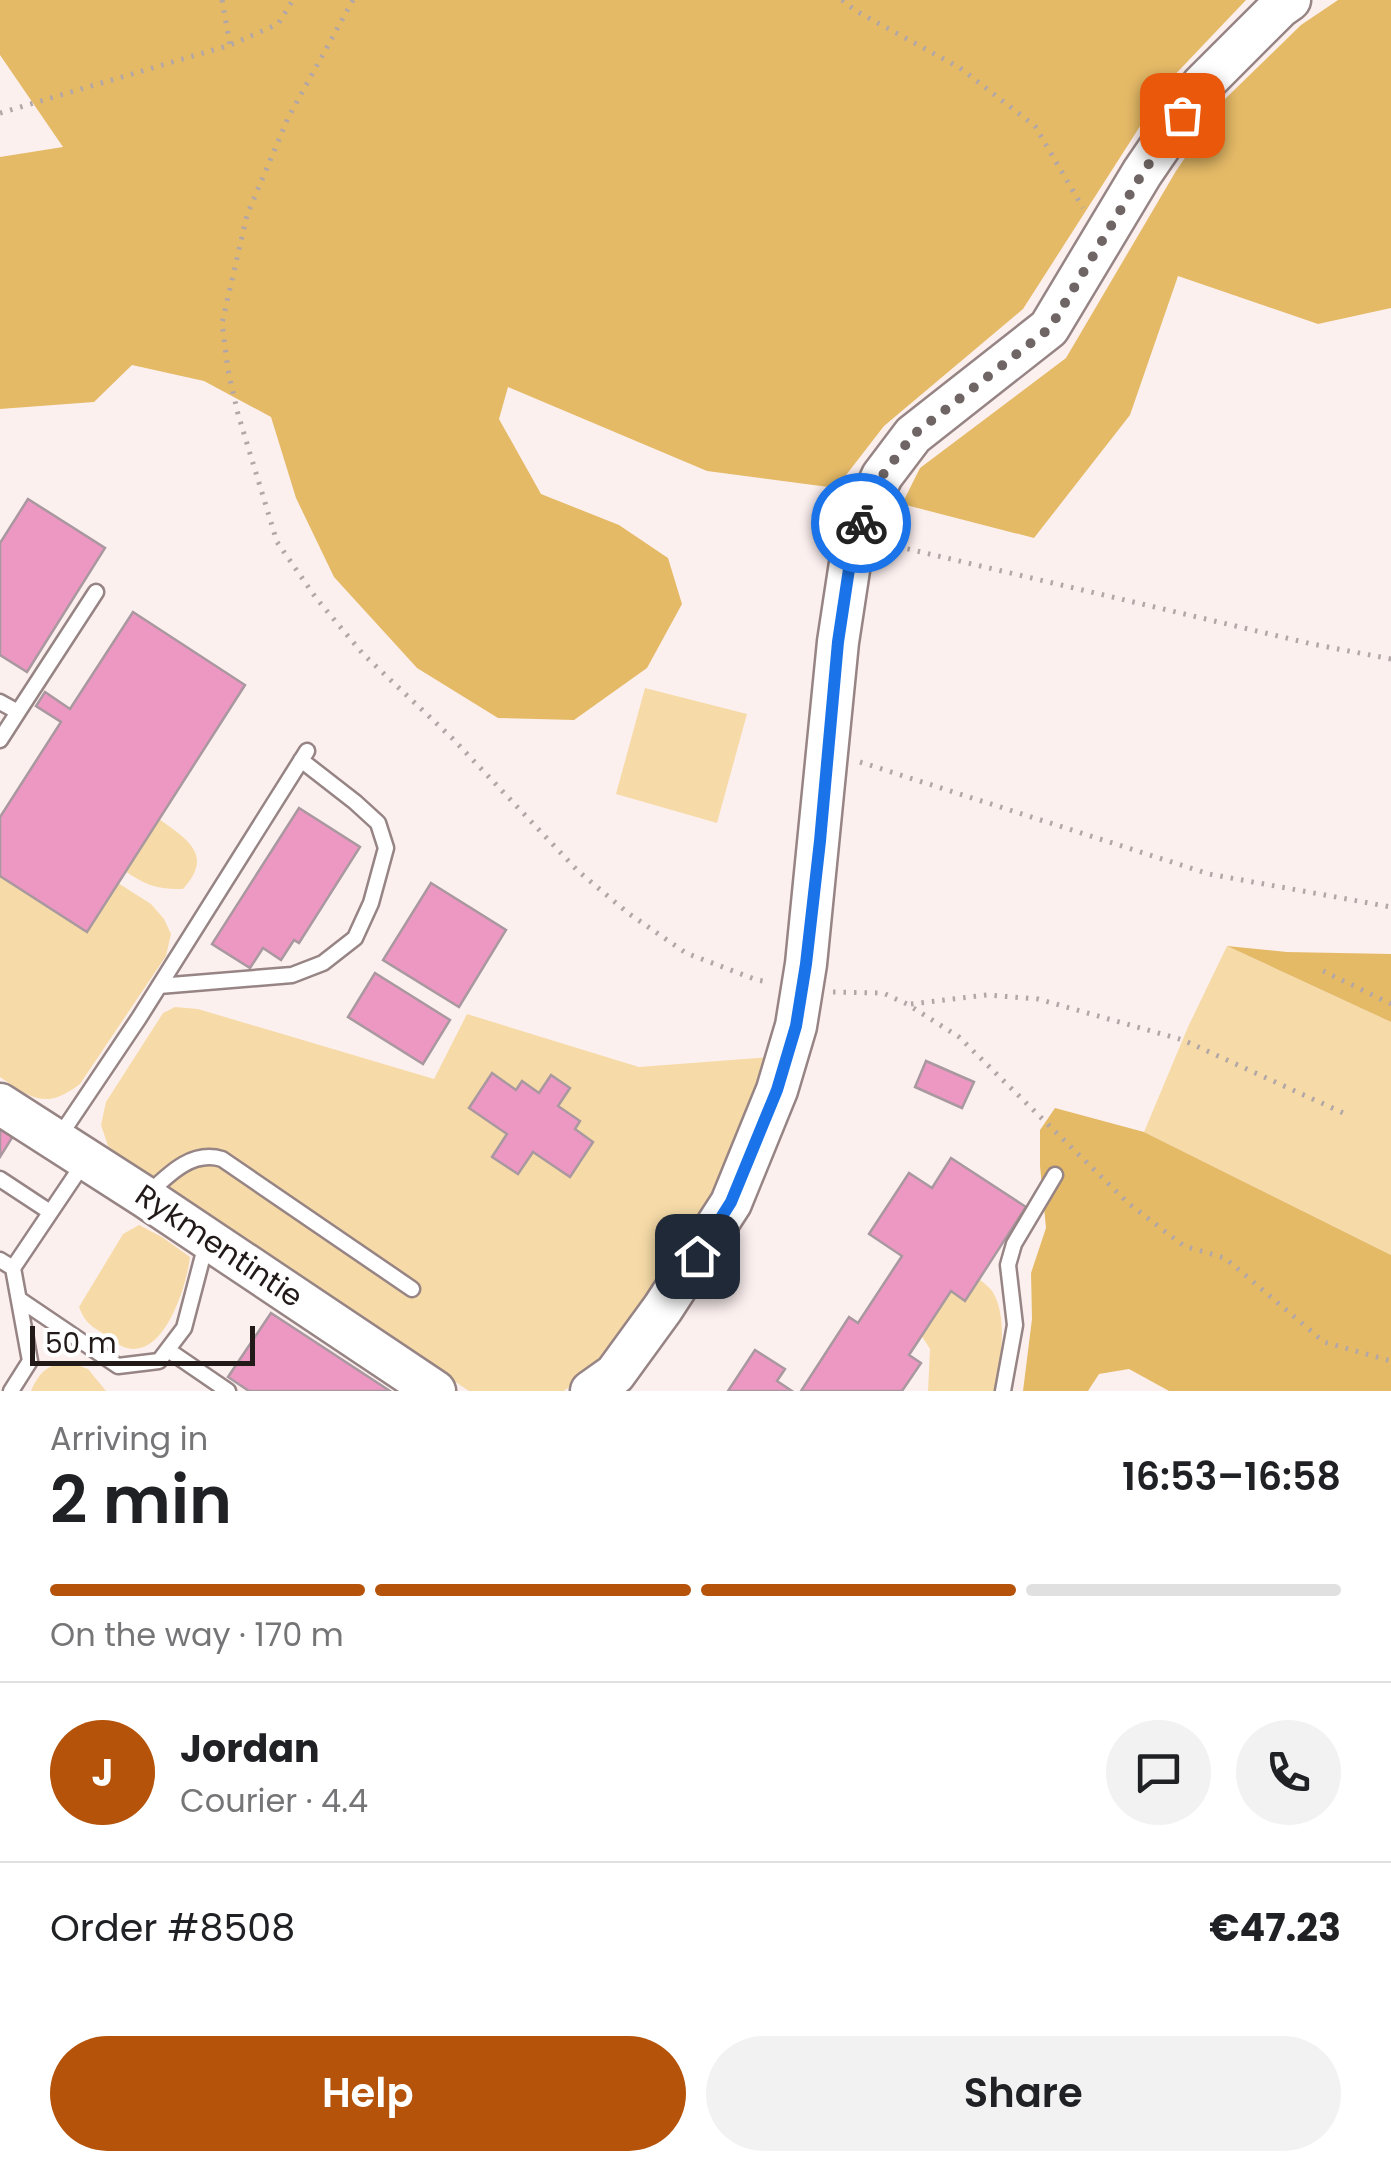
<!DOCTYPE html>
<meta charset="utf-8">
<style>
:root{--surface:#fff;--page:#f2f2f2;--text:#202124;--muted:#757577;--line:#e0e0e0;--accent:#b45309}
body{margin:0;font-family:Poppins,sans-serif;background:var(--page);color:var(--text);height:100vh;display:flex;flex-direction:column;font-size:38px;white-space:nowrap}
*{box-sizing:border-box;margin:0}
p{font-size:32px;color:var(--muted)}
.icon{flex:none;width:55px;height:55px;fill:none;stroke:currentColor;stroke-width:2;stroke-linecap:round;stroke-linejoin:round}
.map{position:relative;height:1391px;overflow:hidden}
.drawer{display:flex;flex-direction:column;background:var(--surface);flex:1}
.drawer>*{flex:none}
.scale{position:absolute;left:30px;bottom:25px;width:225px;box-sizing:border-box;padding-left:10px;border:5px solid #211a19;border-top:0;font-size:28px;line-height:35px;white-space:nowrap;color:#211a19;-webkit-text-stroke:8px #fff;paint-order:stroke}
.pin{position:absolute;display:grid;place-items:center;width:85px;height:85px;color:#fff;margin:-42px;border-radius:20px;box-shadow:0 5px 15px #0006}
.courier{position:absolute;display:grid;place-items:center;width:100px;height:100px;margin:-50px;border:8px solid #1a73e8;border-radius:50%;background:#fff;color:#222;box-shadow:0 2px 12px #0007}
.headline em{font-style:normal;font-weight:600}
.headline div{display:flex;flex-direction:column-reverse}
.headline{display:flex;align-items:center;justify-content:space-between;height:170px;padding:0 50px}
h1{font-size:65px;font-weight:600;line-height:75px}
.bar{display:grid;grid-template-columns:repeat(4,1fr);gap:15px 10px;align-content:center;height:120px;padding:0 50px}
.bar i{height:12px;border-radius:8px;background:var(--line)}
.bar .selected{background:var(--accent)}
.bar p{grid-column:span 4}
.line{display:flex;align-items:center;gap:25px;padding:0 50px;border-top:2px solid var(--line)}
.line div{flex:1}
.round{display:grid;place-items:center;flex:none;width:105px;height:105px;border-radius:52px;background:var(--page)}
.button{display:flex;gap:20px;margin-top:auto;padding:20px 50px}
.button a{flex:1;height:115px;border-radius:60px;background:var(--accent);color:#fff;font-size:40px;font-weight:600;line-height:115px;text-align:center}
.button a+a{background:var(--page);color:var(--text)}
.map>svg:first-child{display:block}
.green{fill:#f6dba8}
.forest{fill:#e5ba67}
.building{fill:#ed98c2;stroke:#a9989f;stroke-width:2.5}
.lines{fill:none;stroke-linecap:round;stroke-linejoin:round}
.lane-casing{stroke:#978484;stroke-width:19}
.secondary-casing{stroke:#978484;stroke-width:45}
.path{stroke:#b2a7a6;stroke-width:5;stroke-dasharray:2.5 8;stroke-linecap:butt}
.lane{stroke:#fff;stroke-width:14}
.secondary{stroke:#fff;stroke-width:40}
.done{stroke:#6e6564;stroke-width:10;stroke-dasharray:0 18}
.route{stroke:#1a73e8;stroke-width:12}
.labels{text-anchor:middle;stroke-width:8;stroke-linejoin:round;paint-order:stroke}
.street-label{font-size:30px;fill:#211a19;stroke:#fff}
</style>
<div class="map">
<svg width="1391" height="1391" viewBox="0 0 1391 1391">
<rect width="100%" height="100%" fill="#fcf0ef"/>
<path class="green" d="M645 688 747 714 717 823 616 794Z
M159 819C188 840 214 855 183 889 159 890 145 885 125 871Z
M0 876 118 883 151 904 164 919 171 934 166 956 80 1084C46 1110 32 1099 0 1077Z
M1227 946 1391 1022V1255L1144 1132 1188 1027Z
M175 1007 198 1009 434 1079 467 1014 639 1067 770 1057 731 1166 660 1292 597 1364 564 1391H469L131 1167 108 1146 101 1125 106 1102 163 1013Z
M139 1225 162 1237 190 1257C187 1284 165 1358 127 1348 120 1347 112 1339 106 1335 91 1326 86 1324 79 1307L123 1234Z
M979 1279C985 1284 992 1289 995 1296 1008 1325 1000 1362 994 1391H928L930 1349 921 1335 951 1291 965 1300Z
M70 1362 88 1369 106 1391H31C40 1371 48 1364 70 1362Z"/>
<path class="forest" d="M0 0H1246L1169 81 1023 309 884 426 836 488 707 471 508 387 499 419 541 494 619 525 668 558 682 604 647 668 574 720 498 718 417 668 334 577 296 498 271 417 204 381 132 365 94 402 0 409V157L63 147 0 55Z
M1338 0H1391V308L1318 324 1178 276 1130 415 1034 538 902 504 920 468 1066 358 1176 171 1224 100 1301 25Z
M1227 946 1287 952 1391 954V1022Z
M1055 1108 1144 1132 1391 1255V1391H1169L1129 1369 1099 1374 1088 1391H1023L1032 1319 1031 1273 1046 1228 1040 1166V1130Z"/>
<path class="building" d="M28 499 105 548 27 672 0 655V543Z
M133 612 245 685 87 932 0 876V817L61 722 36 706 45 692 70 709Z
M299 808 360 847 299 943 294 940 281 960 263 948 250 968 212 944Z
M431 883 506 930 459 1007 383 960Z
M375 973 450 1020 423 1064 348 1017Z
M926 1061 974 1082 962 1108 915 1087Z
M492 1073 516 1090 522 1081 539 1093 551 1075 570 1088 558 1106 580 1121 575 1129 593 1142 570 1177 533 1152 518 1174 492 1157 507 1134 469 1108Z
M0 1124 15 1133 0 1157Z
M951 1158 1026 1207 965 1301 951 1291 909 1355 921 1363 902 1391H801L849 1317 858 1323 902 1256 869 1234 909 1173 932 1188Z
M271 1313 390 1391H249L228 1377Z
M755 1350 785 1369 777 1381 792 1391H728Z"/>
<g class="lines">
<g class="lane-casing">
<path id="lane" d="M0 702 18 712 96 592
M0 740 18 712
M159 986 292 975 323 963 355 938 371 903 386 848 378 823 355 802 301 760
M59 1137 139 1018 307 751
M0 1179 50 1212
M149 1193C169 1174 192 1150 222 1159L412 1289
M0 1260 13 1268 85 1161
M19 1299 118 1366 159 1361 184 1328 206 1244
M168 1350 228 1391
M11 1391 30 1361 13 1268
M1003 1391 1015 1325 1008 1265 1014 1244 1055 1175"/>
</g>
<g class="secondary-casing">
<path id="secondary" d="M0 1104 145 1197 435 1391
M591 1391 615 1374 663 1308 731 1203 777 1090 796 1026 806 964 838 642 854 537 882 476 913 435 1049 328 1142 173 1202 85 1280 7 1290 0"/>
</g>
<path class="path" d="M222 0 230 45
M353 0 288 118 247 215 222 323 228 370 238 414 277 542 316 598 363 654 453 739 578 871 628 913 686 953 757 980 768 982
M842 0 856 11 960 68 1035 126 1083 208
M0 113 230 45 278 24 293 0
M887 544 1312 644 1391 659
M860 762 1209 874 1391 907
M1323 971 1391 1004
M833 992 883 993 907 1004 959 1037 1128 1203 1184 1246 1225 1258 1324 1342 1391 1361
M911 1004 987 995 1038 999 1183 1040 1350 1116"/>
<use href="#lane" class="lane"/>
<use href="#secondary" class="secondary"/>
</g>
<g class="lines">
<path class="done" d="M861 523 882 476 913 435 1050 328 1142 174 1182 115"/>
<path class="route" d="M697 1256 731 1202 777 1090 796 1026 806 964 820 841 838 642 854 536 861 523"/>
</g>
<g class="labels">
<g class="street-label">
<text transform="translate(219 1246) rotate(34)" y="10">Rykmentintie</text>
</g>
</g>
</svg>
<div class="scale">50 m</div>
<div class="pin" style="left:1182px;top:115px;background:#ea580c"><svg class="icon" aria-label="bag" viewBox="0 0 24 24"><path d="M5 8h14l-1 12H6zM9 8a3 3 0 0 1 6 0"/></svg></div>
<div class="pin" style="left:697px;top:1256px;background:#1f2937"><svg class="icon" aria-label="home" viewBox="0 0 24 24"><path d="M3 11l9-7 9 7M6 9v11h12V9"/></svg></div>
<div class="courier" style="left:861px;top:523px"><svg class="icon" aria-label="bike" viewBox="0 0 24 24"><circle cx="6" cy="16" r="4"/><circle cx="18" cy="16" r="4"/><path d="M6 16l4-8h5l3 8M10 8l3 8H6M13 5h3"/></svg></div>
</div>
<section class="drawer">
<div class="headline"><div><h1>2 min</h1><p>Arriving in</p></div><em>16:53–16:58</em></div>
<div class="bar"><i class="selected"></i><i class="selected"></i><i class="selected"></i><i></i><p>On the way · 170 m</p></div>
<div class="line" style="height:180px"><b class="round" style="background:var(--accent);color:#fff">J</b><div><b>Jordan</b><p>Courier · 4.4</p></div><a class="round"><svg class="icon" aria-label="chat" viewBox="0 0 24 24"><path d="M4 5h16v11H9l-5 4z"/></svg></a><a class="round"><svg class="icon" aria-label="phone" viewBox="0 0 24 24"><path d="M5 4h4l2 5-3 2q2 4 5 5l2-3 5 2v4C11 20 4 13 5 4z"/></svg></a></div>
<div class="line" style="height:130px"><div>Order #8508</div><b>€47.23</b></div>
<div class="button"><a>Help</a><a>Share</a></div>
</section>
